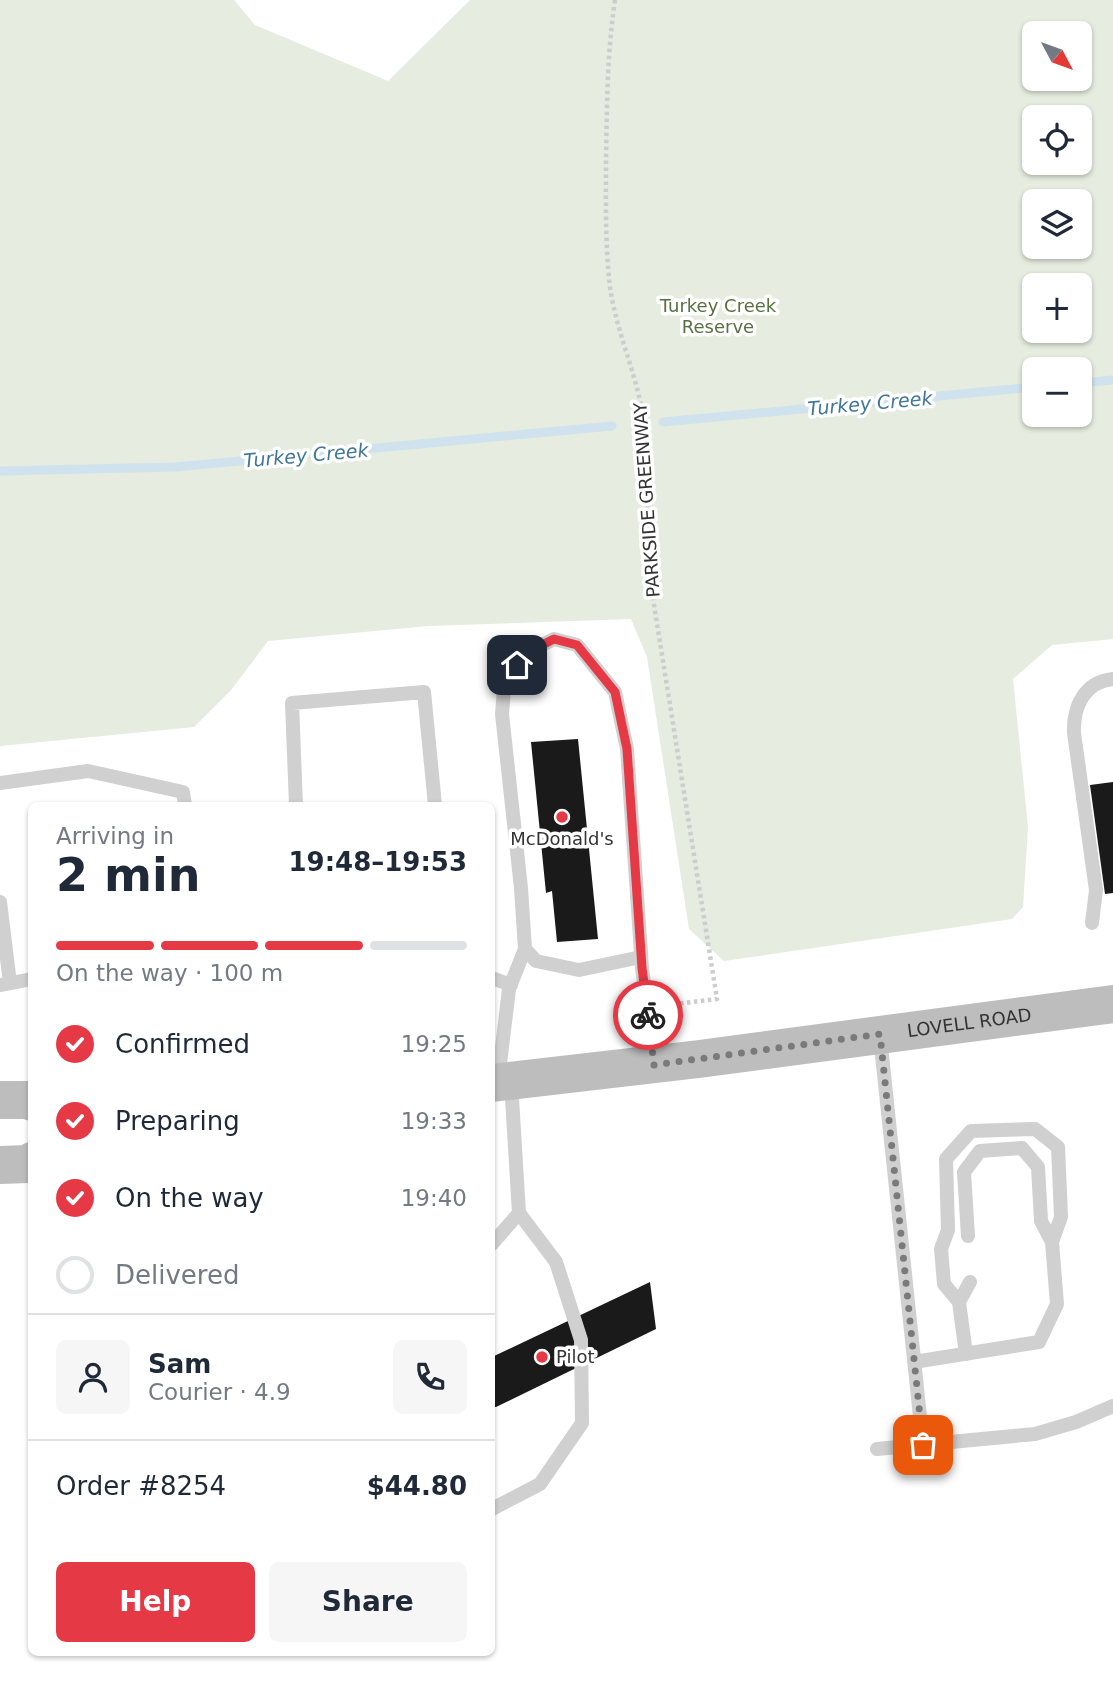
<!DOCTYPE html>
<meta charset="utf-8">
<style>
:root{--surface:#fff;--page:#f6f6f7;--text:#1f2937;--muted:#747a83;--line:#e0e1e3;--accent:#e63946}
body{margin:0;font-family:"DejaVu Sans",sans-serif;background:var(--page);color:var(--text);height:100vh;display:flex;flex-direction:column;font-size:26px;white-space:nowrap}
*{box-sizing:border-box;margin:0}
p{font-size:23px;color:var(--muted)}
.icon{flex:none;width:38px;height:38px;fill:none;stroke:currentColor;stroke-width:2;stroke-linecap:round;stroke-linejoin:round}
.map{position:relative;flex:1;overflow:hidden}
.panel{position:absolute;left:28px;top:802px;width:467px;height:854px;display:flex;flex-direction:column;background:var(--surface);border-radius:10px;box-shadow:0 2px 5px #0004}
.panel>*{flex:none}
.needle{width:46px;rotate:131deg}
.tools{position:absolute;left:1022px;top:21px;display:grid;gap:14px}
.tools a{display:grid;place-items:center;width:70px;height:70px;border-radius:10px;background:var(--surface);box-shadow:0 2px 5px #0004;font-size:35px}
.pin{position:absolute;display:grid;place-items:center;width:60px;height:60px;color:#fff;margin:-30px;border-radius:14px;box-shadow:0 4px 10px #0006}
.courier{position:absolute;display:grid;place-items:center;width:70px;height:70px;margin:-35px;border:5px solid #e63946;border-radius:50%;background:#fff;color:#222;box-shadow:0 2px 9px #0007}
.headline em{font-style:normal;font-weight:700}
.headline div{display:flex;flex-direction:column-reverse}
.headline{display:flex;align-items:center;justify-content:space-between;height:119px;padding:0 28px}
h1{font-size:46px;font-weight:700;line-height:52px}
.bar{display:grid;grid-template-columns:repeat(4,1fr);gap:10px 7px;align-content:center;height:84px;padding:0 28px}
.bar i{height:9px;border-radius:5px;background:var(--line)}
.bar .active{background:var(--accent)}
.bar p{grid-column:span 4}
.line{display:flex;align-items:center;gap:18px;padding:0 28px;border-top:2px solid var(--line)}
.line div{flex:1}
.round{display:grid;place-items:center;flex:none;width:74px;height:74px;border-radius:10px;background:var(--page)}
ol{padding:0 28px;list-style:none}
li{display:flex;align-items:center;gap:21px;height:77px}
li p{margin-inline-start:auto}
li .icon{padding:7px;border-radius:50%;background:var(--accent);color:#fff;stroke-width:4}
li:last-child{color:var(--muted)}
li i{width:38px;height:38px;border:4px solid var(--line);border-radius:50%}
.button{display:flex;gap:14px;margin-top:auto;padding:14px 28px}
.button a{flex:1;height:80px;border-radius:10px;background:var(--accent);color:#fff;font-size:28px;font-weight:700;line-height:80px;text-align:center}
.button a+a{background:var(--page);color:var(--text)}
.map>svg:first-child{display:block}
.green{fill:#e6ecdf;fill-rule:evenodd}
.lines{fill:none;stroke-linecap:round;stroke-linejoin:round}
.stream{stroke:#cfe2ee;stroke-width:9}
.building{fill:#1a1a1a}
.path{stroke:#cdcdcd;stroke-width:4.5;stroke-dasharray:3.5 3.5;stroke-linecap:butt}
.service{stroke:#d0d0d0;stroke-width:14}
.secondary{stroke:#bdbdbd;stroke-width:38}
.done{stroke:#7a7a7a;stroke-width:7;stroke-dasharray:0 12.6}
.route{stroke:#e63946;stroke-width:9}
.poi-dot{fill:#e63946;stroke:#fff;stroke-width:2.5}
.labels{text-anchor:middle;stroke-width:7;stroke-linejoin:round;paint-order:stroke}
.park-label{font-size:18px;fill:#56703f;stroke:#fff}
.street-label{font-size:18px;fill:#333;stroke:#fff}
.poi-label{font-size:18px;fill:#333;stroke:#fff}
.water-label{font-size:19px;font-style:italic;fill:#3f7597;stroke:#fff}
</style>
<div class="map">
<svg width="1113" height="1684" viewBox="0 0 1113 1684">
<rect width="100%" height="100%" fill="#fff"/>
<path class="green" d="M0 0H234L255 25 388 81 470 0H1113V639L1052 645 1013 679 1028 827 1023 907 1012 919 724 961 689 929 647 657 631 619 428 626 268 641 232 689 194 727 0 746ZM1034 33H1080V79H1034ZM1034 117H1080V163H1034ZM1034 201H1080V247H1034ZM1034 285H1080V331H1034ZM1034 369H1080V415H1034Z"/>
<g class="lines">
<path class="stream" d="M1080 383 1113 380
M663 422 1034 387
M0 471 175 467 612 426"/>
</g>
<path class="building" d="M578 739 598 939 557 942 552 891 546 893 531 742Z
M1113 782V893L1105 894 1090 785Z
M650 1282 656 1329 496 1407H492V1357Z"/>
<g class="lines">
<path class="path" d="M615 0C607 53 607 106 606 159 606 201 605 245 610 287 616 331 636 372 643 416L651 586 717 999 667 1005"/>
<path class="service" d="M0 783 88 771 183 792 185 805
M296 805 292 703 424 692 435 805
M0 902 10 983
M1092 923 1096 890 1074 733C1073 707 1084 682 1113 679
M525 949 536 961 579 970 641 957
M492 978 511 985
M1 985 32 979
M880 1036 923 1445
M498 1080 509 989 525 949 521 888 502 714 505 677 528 652 554 639 577 645 615 692 627 749 642 968 654 1063
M968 1236 964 1172 980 1151 1022 1148 1038 1167 1041 1221 1052 1242
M492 1244 519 1213 511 1082
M959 1302 970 1282
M914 1362 1039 1342 1057 1304 1052 1242 1061 1217 1058 1147 1035 1129 971 1131 946 1159 948 1230 941 1249 944 1284 959 1302 966 1354
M877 1449 1035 1434 1076 1422 1113 1406
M492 1509 540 1484 582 1423 581 1340 556 1262 519 1213"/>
<g class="secondary">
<path id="s1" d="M492 1083 699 1059 1113 1004"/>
<path d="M0 1100H28L32 1102"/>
<path d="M0 1165 28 1164 32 1161"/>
</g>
</g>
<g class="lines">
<path class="done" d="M648 1015 654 1065 880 1034 923 1445"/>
<path class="route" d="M517 665 528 652 554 639 577 645 615 692 627 749 642 968 648 1015"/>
</g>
<g class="poi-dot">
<circle cx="562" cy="817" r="7"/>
<circle cx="542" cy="1357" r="7"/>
</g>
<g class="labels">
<g class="park-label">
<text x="718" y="312">Turkey Creek<tspan x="718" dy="21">Reserve</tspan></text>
</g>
<g class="street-label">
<text transform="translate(647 500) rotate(-94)" y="6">PARKSIDE GREENWAY</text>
<text dy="6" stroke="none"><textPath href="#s1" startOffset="481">LOVELL ROAD</textPath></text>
</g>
<g class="poi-label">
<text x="562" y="845">McDonald's</text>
<text x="556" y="1363" text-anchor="start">Pilot</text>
</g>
<g class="water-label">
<text transform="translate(870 403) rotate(-5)" y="7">Turkey Creek</text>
<text transform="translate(306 455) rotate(-5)" y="7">Turkey Creek</text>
</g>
</g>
</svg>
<div class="tools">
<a><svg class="needle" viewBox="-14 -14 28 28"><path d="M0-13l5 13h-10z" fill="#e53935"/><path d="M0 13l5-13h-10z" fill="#747a83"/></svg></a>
<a><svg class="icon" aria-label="locate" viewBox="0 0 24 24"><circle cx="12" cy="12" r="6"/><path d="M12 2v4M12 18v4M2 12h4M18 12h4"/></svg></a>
<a><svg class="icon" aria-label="layers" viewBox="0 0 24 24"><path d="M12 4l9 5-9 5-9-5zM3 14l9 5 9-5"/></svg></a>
<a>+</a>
<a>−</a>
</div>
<div class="pin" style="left:923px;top:1445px;background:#ea580c"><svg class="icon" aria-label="bag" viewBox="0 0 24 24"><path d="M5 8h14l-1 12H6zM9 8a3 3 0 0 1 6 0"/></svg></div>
<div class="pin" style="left:517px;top:665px;background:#1f2937"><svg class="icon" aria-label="home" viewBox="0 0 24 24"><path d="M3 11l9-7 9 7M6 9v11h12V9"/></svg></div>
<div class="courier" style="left:648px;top:1015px"><svg class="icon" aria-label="bike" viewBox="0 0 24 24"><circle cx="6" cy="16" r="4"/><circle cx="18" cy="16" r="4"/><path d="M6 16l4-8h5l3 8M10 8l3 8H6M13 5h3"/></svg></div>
<section class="panel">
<div class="headline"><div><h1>2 min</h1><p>Arriving in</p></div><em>19:48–19:53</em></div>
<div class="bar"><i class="active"></i><i class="active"></i><i class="active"></i><i></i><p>On the way · 100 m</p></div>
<ol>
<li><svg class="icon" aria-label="check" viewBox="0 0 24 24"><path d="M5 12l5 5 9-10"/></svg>Confirmed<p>19:25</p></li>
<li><svg class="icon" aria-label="check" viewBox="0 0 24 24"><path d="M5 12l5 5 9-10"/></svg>Preparing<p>19:33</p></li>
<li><svg class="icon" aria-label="check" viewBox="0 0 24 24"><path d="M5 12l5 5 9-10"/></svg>On the way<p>19:40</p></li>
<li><i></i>Delivered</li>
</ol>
<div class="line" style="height:126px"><a class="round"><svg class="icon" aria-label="person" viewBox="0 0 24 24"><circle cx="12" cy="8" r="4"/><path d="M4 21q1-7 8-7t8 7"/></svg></a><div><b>Sam</b><p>Courier · 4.9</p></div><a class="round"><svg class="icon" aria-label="phone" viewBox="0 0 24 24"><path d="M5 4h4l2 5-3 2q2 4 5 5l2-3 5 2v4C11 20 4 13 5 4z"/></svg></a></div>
<div class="line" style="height:91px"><div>Order #8254</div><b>$44.80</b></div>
<div class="button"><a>Help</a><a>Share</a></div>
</section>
</div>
